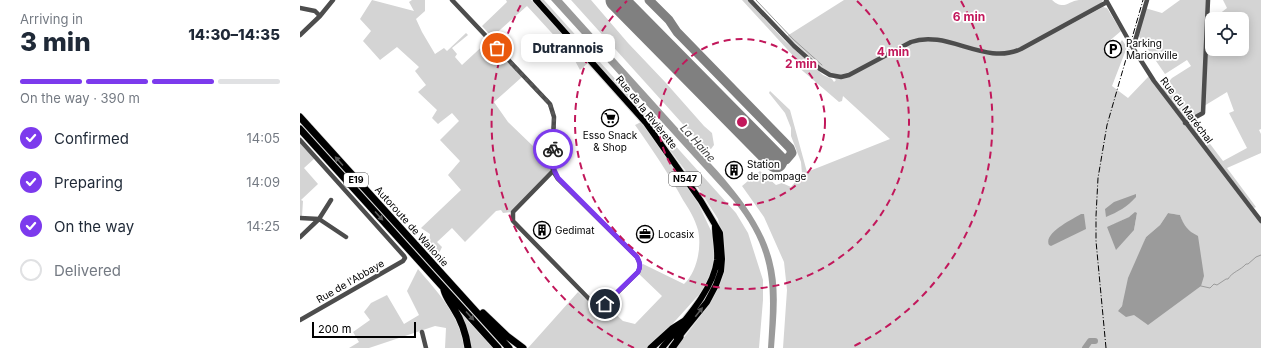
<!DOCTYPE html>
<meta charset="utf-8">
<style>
:root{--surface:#fff;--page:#f6f6f7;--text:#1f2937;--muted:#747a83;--line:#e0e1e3;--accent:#7c3aed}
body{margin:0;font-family:Inter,sans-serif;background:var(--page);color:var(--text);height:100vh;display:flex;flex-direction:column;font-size:15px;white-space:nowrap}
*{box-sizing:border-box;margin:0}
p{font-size:13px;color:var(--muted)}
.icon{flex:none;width:22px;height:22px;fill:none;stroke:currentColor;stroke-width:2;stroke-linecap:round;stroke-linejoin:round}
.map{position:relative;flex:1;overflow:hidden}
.sheet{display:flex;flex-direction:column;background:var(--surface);width:300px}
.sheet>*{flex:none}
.buttons{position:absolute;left:905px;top:12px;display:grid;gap:8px}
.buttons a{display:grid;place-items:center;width:44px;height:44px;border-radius:8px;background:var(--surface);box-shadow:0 2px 10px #0003;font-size:20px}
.scale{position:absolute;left:12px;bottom:10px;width:104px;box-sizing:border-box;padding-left:4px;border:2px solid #000;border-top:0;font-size:11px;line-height:14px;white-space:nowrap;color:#000;-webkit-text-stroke:3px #fff;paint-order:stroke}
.pin{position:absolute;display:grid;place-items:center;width:34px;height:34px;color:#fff;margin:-17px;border:2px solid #fff;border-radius:50%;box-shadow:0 1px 4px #0007}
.courier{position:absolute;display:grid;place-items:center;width:40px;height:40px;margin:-20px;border:3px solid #7c3aed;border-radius:50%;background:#fff;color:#222;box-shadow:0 1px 5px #0007}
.bubble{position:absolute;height:28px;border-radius:8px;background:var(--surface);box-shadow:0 2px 10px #0003;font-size:13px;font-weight:800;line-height:28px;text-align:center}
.summary em{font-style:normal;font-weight:800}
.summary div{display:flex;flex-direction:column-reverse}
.summary{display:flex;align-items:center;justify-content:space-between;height:68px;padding:0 20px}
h1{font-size:26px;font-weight:800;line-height:30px}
.bar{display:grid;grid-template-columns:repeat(4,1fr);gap:6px 4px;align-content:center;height:48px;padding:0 20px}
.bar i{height:5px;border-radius:3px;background:var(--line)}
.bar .selected{background:var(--accent)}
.bar p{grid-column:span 4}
ol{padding:0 20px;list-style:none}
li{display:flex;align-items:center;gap:12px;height:44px}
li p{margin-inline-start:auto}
li .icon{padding:4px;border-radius:50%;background:var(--accent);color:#fff;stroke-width:4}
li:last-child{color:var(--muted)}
li i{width:22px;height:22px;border:2px solid var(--line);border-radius:50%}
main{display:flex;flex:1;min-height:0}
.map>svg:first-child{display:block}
.green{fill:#d4d4d4;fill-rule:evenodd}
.water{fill:#9b9b9b}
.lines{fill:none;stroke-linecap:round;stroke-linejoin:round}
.stream{stroke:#9b9b9b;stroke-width:1}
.river{stroke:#9b9b9b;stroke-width:6}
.taxiway{stroke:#808080;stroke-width:9}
.runway{stroke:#808080;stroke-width:23}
.major-casing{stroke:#dbdbdb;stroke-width:8}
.highway-casing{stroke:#dbdbdb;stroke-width:8}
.minor{stroke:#4d4d4d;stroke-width:4.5}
.major{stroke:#000;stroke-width:6}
.highway{stroke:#000;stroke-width:7}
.rail{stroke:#000;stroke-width:1;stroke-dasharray:6 2 1 2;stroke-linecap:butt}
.oneway{fill:#595959}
.done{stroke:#595959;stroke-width:4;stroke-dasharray:0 7.2}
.route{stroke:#7c3aed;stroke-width:5}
.ring{fill:none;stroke:#c2185b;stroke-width:2;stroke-dasharray:7 5}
.labels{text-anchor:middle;stroke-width:3.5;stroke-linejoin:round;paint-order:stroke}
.shield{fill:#fff;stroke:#4c4c4c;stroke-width:1}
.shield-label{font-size:9px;font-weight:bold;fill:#000}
.poi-label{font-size:10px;fill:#000;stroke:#fff;text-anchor:start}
.street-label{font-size:10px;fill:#000;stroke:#fff}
.water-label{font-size:11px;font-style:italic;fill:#3c3c3c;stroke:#fff}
.centre{fill:#c2185b;stroke:#fff;stroke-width:2}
.ring-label{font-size:12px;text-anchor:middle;font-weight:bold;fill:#c2185b;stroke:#fff;stroke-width:3.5;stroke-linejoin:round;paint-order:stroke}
</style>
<main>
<section class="sheet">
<div class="summary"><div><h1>3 min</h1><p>Arriving in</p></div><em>14:30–14:35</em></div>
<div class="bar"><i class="selected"></i><i class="selected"></i><i class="selected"></i><i></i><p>On the way · 390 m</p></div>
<ol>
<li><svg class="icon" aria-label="check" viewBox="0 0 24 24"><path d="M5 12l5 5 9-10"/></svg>Confirmed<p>14:05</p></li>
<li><svg class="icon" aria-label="check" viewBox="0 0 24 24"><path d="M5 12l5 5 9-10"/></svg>Preparing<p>14:09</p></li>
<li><svg class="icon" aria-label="check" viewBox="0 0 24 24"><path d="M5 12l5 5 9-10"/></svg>On the way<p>14:25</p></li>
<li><i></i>Delivered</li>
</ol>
</section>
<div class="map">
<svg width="961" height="348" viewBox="0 0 961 348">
<rect width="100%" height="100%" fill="#fff"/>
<path class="green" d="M72 0 114 11 109 2 112 0H125V11L116 19 122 32 135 54 144 48 147 51 166 33 168 35 152 48 157 54 155 57 162 65 188 41 222 77 194 102 208 122 234 147H239L250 158 252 173 213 212 203 213 201 210 196 211 165 242 152 228 137 242 142 247 138 255 129 246 130 234 121 228 161 190 148 175 160 161 140 140 159 121 152 113 138 124 132 118 137 110 118 92 126 85 115 71 119 67 97 47 80 60 63 41 71 31 60 19Z
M206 0H231L289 62 280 70 273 57H271L260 45 261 43 227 6 192 37 182 26 207 2Z
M240 0H244L436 213 448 233 463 280V300L459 348H376L408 306 421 280 425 251 418 219 397 186 360 137Z
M271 0H291L328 43 366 83 404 126 412 133 414 145 411 149 399 142Z
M442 0H447L485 41 523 75 532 79 534 82 536 80 487 36 544 0H752C764 11 768 1 779 0 787 0 795 0 803 0L801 3 761 26 764 28 803 7 807 8 821 31 807 43 812 54 822 40 827 47 812 86 828 98 849 76 961 223V348H483L487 290 484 262 464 217 442 186 460 171 476 185 482 183 491 187 502 174 501 162 491 136V128L485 113 469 93 470 91 490 110 507 172 590 139 543 96 542 101 539 102 497 66V60ZM837 213 834 230 807 228ZM868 213 880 215 884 226 891 232 818 311 822 306 846 237 860 225Z
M880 0H907L902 113 886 121 862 89 872 78 891 66 887 60 865 74 838 35 845 8 862 13Z
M923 0H961V129L959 130 961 134V153L927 168 956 207 954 208 888 124 892 120 923 161 947 148 929 113 934 111 927 92 904 106 908 48 942 49V19L914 18 927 8Z
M341 122 398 203 414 237 415 258 414 269 405 288 357 341 347 348H228L278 292 291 304 306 312 310 309 323 321 335 324 362 296 339 274 342 268 343 264 384 284C397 272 402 247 398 230 395 219 389 209 383 200 369 174 352 149 335 125Z
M0 142 15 158 4 168 18 184 1 200 3 201 2 216H0Z
M118 269C138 293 160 315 164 348H145L146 328 135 326 69 348H49L59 342 53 332 70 320 64 312 71 303 87 295 104 324 119 315 107 291Z
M158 310 193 348H169Z"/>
<path class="water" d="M251 0H262C299 41 337 83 374 124 410 164 458 207 472 260 480 289 476 319 474 348H468C472 286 474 251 433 200Z
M836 194V197C827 207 818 212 806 217L805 209 814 202Z
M835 212 837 213 834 230 816 250 807 227 829 217Z
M868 213 880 215C884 226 888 231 898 236L904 276 901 286 848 325 834 315 826 317 818 311 822 306 828 278 846 237 860 225Z
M781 214H784L786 229 751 246 749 245C743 233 773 219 781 214Z"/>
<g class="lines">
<path class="stream" d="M456 0 493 39 522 65
M901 286 910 288 914 284 917 285 926 279H928C932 272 941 270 946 264H948L956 257 961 255"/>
<path class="river" d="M785 348 790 341H795"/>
<path class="taxiway" d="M349 0 369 20 377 32 490 148 492 153 486 160 479 162 476 161"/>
<path class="runway" d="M317 0 476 161"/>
<g class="major-casing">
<path id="major" d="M236 0 346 123 401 201 420 233 422 259 421 271 416 285 407 302 377 339
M362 348C381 324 413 292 417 260 418 249 415 238 415 226"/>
</g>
<g class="highway-casing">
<path id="highway" d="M0 117 209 348
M0 129 198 348
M144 290C146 298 150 302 154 309 162 321 166 334 168 348
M183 313 207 336 223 348
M351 348 372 329 383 322
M372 348 380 337"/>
</g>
<path class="minor" d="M152 0 250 104 254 117 252 164 253 171 258 179 337 257C340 263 341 266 338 272L309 301 302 305 292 302 213 221V212L253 171
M450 0 494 46 520 69 530 75 541 77 549 75 611 42C647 29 685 66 721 49L807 2
M806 0 833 48 854 81 961 221
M0 8 15 11 20 16
M0 35 20 16 33 0
M833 48 847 0
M885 123 903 113 908 0
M0 140 104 256 105 258 103 261 0 320
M0 218 19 219 46 237
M0 237 19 219 31 200
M122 332 126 348"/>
<use href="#major" class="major"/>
<use href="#highway" class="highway"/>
<path class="rail" d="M806 348 796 241V216L798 178 807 125 843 0"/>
</g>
<defs><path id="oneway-solid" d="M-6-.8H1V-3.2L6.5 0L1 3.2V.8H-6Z"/></defs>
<g class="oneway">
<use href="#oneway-solid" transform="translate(39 161) rotate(-132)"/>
<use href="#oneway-solid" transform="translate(79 216) rotate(48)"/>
<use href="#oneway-solid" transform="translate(399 312) rotate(-52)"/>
<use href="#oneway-solid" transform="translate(170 316) rotate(48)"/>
</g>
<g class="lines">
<path class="done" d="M197 48 250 104 254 117 253 149"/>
<path class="route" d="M253 149C252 161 252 168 258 178L337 257C340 263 341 266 338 272L305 304"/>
</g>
<g class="ring">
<circle cx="442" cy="122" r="83"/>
<path d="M557 1A167 167 0 1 1 327 1"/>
<path d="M334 348A250 250 0 0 1 223 1M661 1A250 250 0 0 1 550 348"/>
</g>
<defs>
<g id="parking-ring" transform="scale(0.9)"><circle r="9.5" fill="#fff" stroke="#000" stroke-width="1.5"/><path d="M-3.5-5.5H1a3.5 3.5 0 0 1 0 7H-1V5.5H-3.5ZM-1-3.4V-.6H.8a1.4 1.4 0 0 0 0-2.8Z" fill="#000"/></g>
<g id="supermarket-ring" transform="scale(0.9)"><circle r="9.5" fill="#fff" stroke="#000" stroke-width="1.5"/><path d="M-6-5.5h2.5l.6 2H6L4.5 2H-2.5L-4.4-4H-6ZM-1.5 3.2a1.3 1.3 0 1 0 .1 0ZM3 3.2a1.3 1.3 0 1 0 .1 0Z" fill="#000"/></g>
<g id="building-ring" transform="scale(0.9)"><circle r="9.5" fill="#fff" stroke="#000" stroke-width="1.5"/><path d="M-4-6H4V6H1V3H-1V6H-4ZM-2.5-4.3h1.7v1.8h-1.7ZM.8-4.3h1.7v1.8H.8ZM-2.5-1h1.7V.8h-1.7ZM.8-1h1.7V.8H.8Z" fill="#000"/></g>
<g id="office-ring" transform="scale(0.9)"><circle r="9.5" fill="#fff" stroke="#000" stroke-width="1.5"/><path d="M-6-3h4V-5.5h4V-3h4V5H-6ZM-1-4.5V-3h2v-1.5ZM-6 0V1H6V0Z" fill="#000"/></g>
</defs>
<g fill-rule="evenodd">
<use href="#parking-ring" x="813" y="49"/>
<use href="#supermarket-ring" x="310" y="118"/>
<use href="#building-ring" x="434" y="170"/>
<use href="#building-ring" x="242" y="230"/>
<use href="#office-ring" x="345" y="234"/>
</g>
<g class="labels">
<g class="shield">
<rect x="369" y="172" width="32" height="14" rx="3"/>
<rect x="44" y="173" width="24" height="14" rx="3"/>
</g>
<g class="shield-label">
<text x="385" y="182">N547</text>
<text x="56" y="183">E19</text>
</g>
<g class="poi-label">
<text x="826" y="47">Parking<tspan x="826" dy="12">Marionville</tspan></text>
<text x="310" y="139" text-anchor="middle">Esso Snack<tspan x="310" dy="12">&amp; Shop</tspan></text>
<text x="447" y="168">Station<tspan x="447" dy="12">de pompage</tspan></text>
<text x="255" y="234">Gedimat</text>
<text x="358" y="238">Locasix</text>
</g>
<g class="street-label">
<text transform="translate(887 110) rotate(53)" y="4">Rue du Maréchal</text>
<text transform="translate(347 112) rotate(51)" y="4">Rue de la Rivièrette</text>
<text transform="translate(112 226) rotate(48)" y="4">Autoroute de Wallonie</text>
<text transform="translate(50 281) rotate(-30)" y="4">Rue de l'Abbaye</text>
</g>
<g class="water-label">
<text transform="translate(398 143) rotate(48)" y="4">La Haine</text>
</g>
</g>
<circle cx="442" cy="122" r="6" class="centre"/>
<g class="ring-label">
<text x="669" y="21">6 min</text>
<text x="593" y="56">4 min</text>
<text x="501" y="68">2 min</text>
</g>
</svg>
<div class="buttons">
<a><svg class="icon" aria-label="locate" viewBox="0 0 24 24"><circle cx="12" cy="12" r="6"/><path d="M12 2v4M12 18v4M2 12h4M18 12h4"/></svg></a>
</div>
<div class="scale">200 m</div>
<div class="pin" style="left:197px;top:48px;background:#ea580c"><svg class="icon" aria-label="bag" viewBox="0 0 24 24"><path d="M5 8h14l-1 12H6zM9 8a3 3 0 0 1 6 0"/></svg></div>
<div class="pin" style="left:305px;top:304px;background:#1f2937"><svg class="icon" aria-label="home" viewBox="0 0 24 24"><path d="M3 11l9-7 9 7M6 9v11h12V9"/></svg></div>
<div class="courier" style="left:253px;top:149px"><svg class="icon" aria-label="bike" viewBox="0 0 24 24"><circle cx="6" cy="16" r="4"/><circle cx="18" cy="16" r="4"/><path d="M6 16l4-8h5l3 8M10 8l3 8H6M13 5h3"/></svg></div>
<div class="bubble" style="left:221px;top:34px;width:94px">Dutrannois</div>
</div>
</main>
